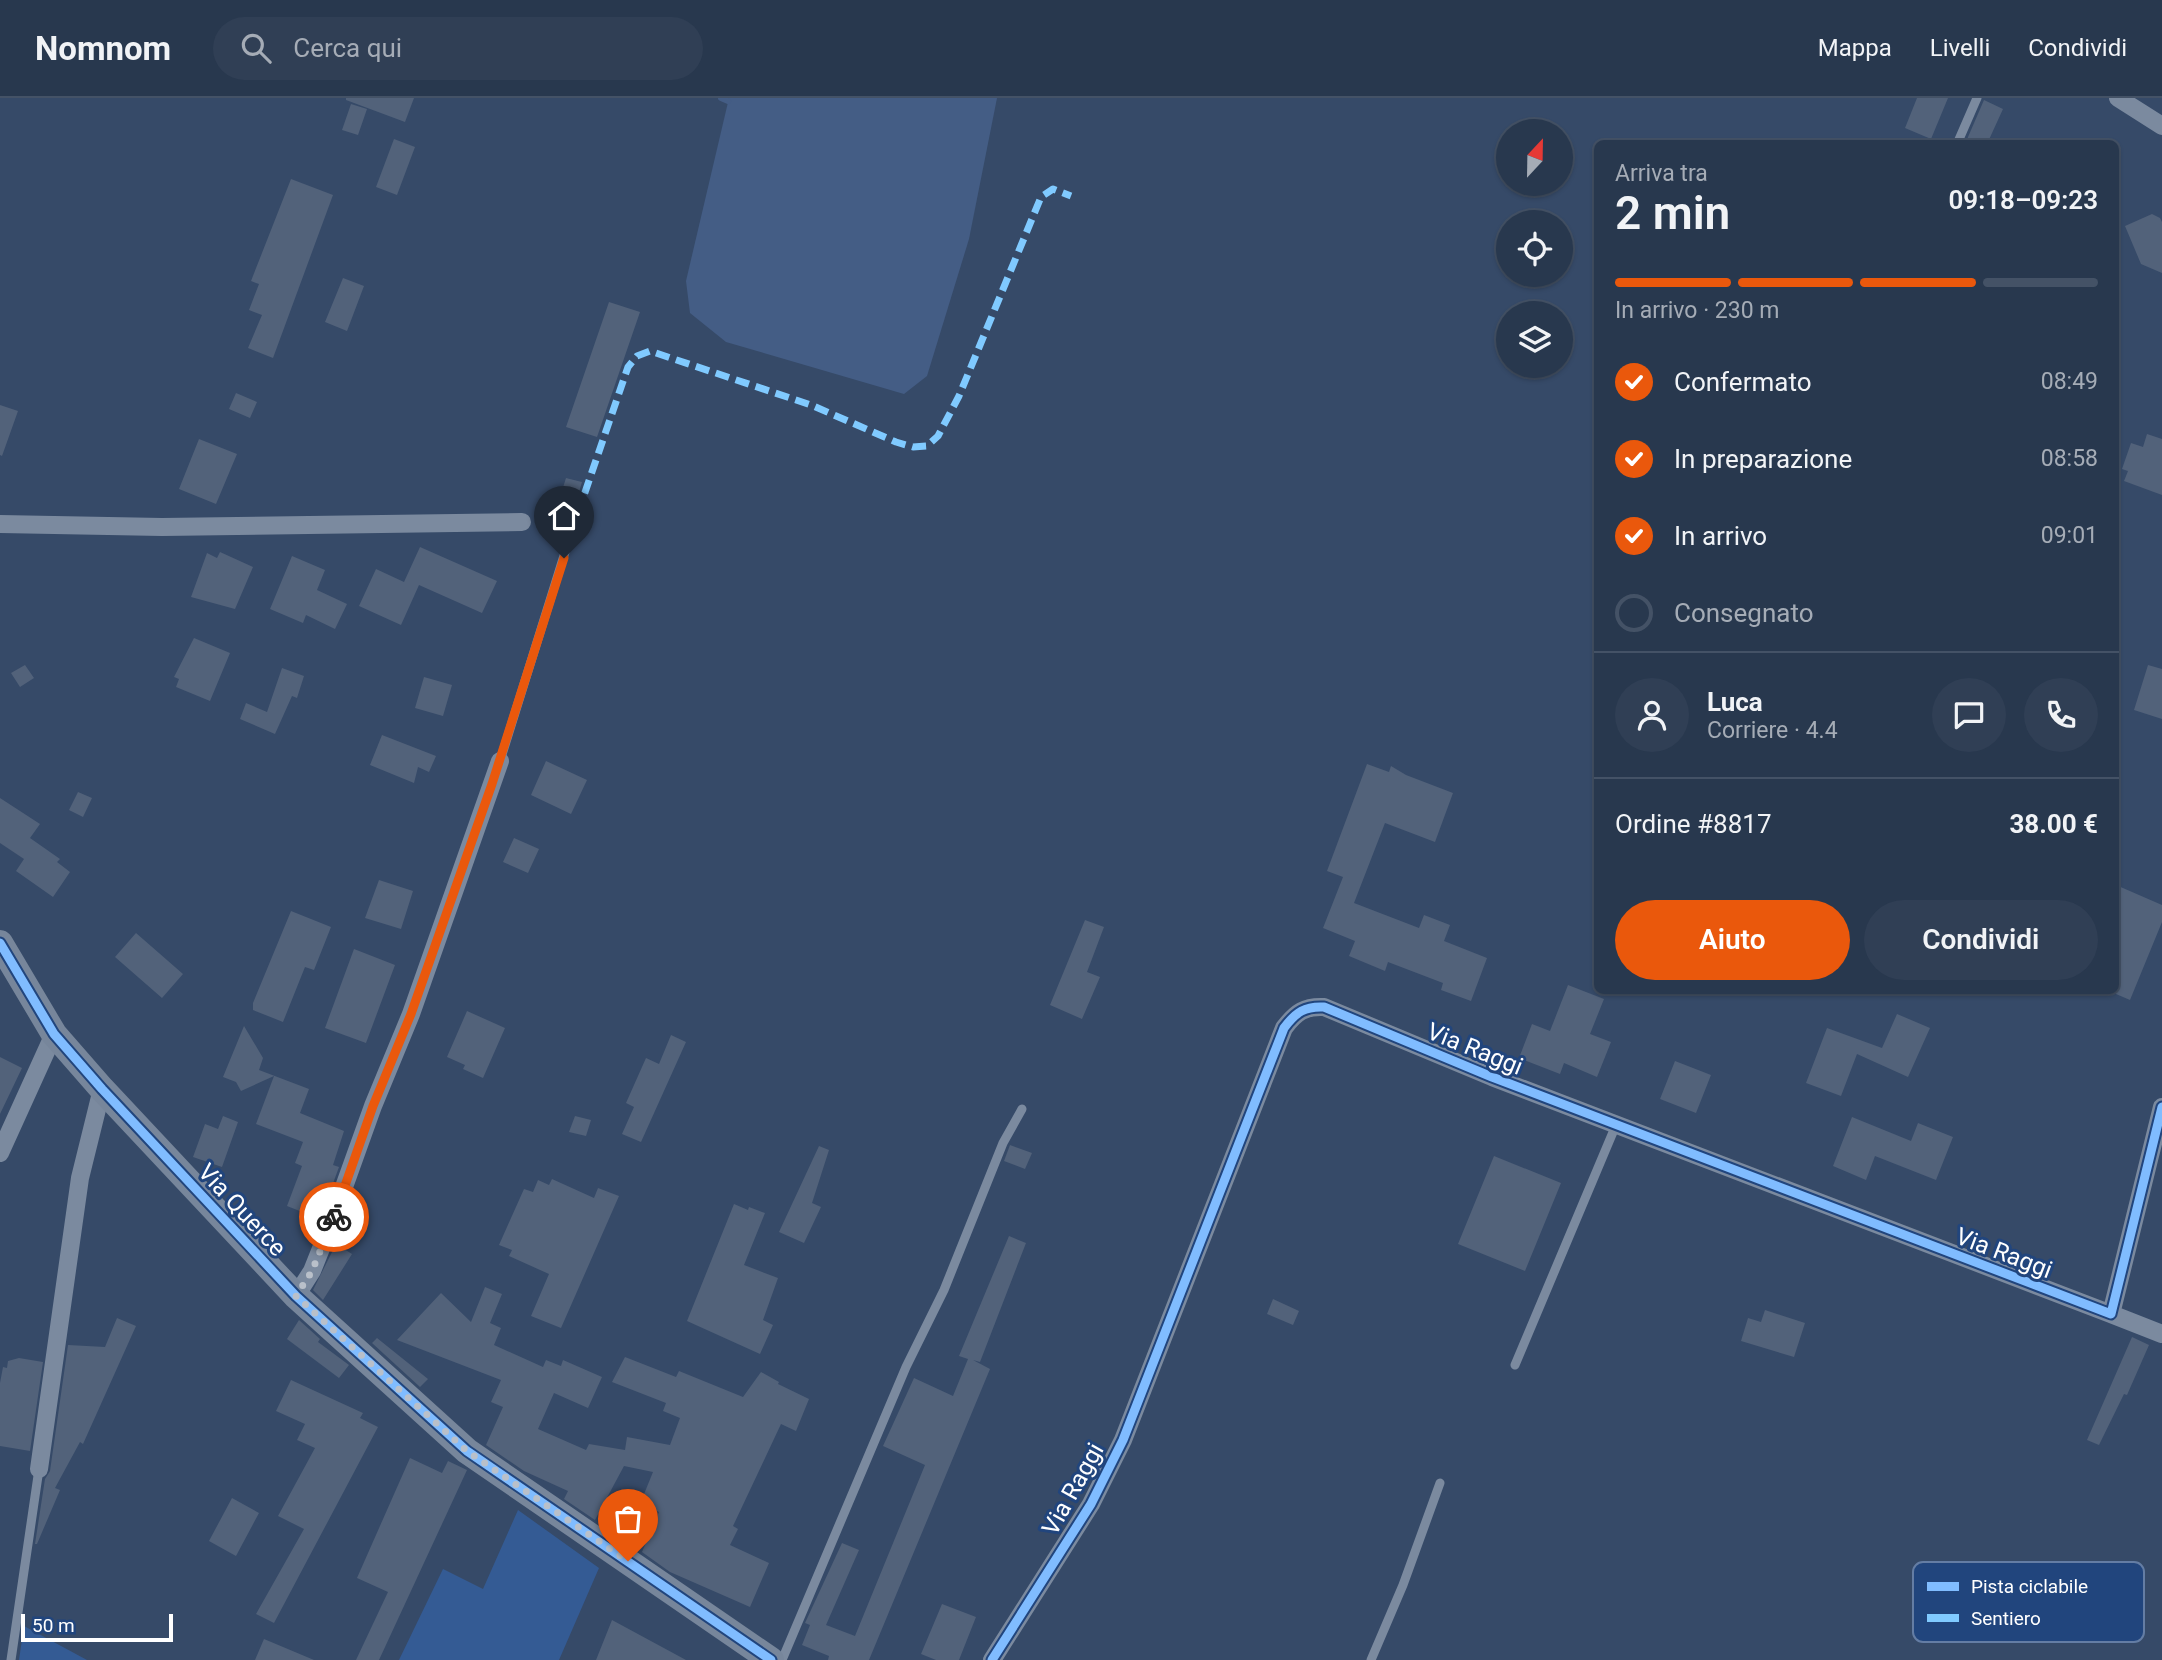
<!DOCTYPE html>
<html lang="it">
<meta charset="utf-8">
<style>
:root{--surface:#28384e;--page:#303f55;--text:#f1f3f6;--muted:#a5acb6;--line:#445266;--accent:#ea580c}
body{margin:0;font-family:Roboto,sans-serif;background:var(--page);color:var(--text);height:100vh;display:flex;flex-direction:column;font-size:26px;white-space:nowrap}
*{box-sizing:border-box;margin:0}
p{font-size:23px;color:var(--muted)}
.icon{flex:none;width:38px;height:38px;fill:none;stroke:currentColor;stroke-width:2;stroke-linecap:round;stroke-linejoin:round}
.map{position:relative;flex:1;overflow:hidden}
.side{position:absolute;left:1594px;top:42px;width:525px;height:854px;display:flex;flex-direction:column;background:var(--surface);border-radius:10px;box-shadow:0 2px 5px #0004,0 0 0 2px var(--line)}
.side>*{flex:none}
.needle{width:46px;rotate:22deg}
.controls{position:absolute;left:1496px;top:21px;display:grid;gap:14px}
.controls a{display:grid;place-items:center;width:77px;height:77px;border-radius:50%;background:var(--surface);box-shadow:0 2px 5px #0004,0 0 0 2px var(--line);font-size:35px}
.scale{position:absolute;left:21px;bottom:18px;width:152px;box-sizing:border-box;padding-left:7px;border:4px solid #fff;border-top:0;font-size:19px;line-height:24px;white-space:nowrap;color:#fff;-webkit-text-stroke:5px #21457d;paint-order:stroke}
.pin{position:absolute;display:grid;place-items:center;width:60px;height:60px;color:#fff;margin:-72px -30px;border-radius:50% 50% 50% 0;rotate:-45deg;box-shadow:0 0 7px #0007}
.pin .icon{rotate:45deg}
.courier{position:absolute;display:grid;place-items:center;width:70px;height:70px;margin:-35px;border:5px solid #ea580c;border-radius:50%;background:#fff;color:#222;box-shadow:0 2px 9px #0007}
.overview em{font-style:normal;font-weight:600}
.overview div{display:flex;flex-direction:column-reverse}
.overview{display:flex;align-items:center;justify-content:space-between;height:119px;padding:0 21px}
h1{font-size:46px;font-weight:600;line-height:52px}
.bar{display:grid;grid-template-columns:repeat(4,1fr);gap:10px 7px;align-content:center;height:84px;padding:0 21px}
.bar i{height:9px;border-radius:5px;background:var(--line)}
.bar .current{background:var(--accent)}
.bar p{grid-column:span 4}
.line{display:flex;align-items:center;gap:18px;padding:0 21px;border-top:2px solid var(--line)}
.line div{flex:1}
.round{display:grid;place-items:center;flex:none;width:74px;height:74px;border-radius:37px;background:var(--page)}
ol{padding:0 21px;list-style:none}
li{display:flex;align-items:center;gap:21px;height:77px}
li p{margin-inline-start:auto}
li .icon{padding:7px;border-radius:50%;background:var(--accent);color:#fff;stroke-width:4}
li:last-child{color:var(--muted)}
li i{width:38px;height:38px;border:4px solid var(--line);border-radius:50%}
.primary-button{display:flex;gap:14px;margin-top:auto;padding:14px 21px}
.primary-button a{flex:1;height:80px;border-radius:42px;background:var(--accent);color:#fff;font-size:28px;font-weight:600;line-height:80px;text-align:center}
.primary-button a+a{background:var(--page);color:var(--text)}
header{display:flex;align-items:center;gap:42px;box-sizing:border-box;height:98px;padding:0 35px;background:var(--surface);border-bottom:2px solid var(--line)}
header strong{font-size:33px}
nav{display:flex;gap:38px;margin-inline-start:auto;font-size:24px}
.search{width:490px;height:63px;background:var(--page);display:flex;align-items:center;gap:18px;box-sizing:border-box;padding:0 24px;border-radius:38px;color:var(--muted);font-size:26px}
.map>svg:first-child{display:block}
.green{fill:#345b94}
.water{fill:#445d85}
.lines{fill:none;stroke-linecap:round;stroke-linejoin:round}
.stream{stroke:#445d85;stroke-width:6}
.building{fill:#52627a}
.lane{stroke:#7b8a9f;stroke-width:9}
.street{stroke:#7b8a9f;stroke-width:18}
.secondary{stroke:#77869b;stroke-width:26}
.quiet{stroke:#80caff;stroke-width:7;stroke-dasharray:14 7;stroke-linecap:butt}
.cycleway-casing{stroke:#21457d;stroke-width:13}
.cycleway{stroke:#80bcff;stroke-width:9}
.done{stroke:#b9c0ca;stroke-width:7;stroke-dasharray:0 12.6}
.route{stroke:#ea580c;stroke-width:9}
.labels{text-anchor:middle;stroke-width:6;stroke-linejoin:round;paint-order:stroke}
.street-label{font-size:24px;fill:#fff;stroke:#21457d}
.key{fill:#21457d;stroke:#647da4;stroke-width:2}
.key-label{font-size:19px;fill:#fff}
</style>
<header>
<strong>Nomnom</strong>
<div class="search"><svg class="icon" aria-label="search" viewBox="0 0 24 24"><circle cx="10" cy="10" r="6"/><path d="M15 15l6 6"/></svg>Cerca qui</div>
<nav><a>Mappa</a><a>Livelli</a><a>Condividi</a></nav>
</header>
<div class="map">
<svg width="2162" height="1562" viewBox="0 0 2162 1562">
<rect width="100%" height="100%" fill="#364a68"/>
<path class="green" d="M518 1412 599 1470 559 1562H399L443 1471 483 1491Z
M24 1528 87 1562H19Z"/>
<path class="water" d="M729 0H997L969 141 927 278 904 296 726 244 690 215 686 183Z"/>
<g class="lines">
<path class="stream" d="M721 0 728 3"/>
</g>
<path class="building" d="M346 0H414L405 24 346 2Z
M1917 0H1948L1931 41 1905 30Z
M1984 2 2003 11 1987 46H1965Z
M351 6 367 11 358 37 342 32Z
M394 41 415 49 397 97 376 89Z
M291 81 333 97 273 260 248 250 262 217 249 212 259 186 251 183Z
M2152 116 2160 120 2162 124V175L2141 166 2125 128Z
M343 180 364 188 347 233 325 224Z
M609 204 640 214 597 339 566 329Z
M236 295 257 304 250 320 229 311Z
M0 307 18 313 2 358 0 357Z
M2147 336 2162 341V397L2124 383 2128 373 2122 371 2131 345 2143 349Z
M199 341 237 356 216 406 179 391Z
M566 380 582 384 569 428 565 431 551 427Z
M420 449 497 483 482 515 419 487 401 527 359 508 376 471 404 484Z
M220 454 253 469 235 511 191 499 207 455 217 460Z
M292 458 325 472 317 492 347 506 335 531 306 517 303 525 270 511Z
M194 540 230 555 210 603 176 589 179 581 174 579Z
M25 567 34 580 20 589 11 575Z
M2148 567 2162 571V621L2134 612Z
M282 570 304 578 297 600 292 598 275 636 240 621 246 605 267 614Z
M424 579 452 587 443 618 415 610Z
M382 637 436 658 429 674 418 669 414 685 370 667Z
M546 663 587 682 571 716 531 697Z
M1367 666 1389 674 1391 668 1406 677 1453 695 1435 744 1385 725 1354 805 1419 830 1424 817 1450 827 1444 843 1487 860 1471 903 1441 892 1443 885 1388 864 1385 873 1349 858 1355 843 1323 830 1343 779 1327 773Z
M78 694 92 700 83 719 69 712Z
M0 700 40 726 30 740 60 761 57 764 70 774 53 799 16 773 24 761 0 745Z
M514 740 539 751 528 775 503 764Z
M379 782 413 793 401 831 365 820Z
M2116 787 2162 807V824L2130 902 2116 896Z
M291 813 331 829 314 872 305 869 283 924 253 912V905Z
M1085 822 1104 829 1087 874 1100 879 1082 921 1050 907Z
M136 835 183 876 162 900 115 859Z
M354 851 395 867 366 945 325 930Z
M1568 887 1604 901 1590 936 1611 944 1597 979 1564 965 1560 976 1519 960 1532 926 1550 933Z
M467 913 505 930 483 980 463 971 465 967 447 959Z
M1897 916 1930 930 1908 979 1857 956 1841 998 1806 985 1827 930 1882 950Z
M244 928 263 960 259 972 309 991 300 1015 344 1033 333 1067 339 1069 320 1121 287 1108 302 1068 295 1065 303 1044 256 1026 274 978 241 993 236 984 223 979Z
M671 937 686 944 641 1044 622 1036 634 1009 626 1005 646 960 659 966Z
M0 959 22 970 0 1016Z
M1675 963 1711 977 1696 1015 1660 1001Z
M223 1018 238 1024 222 1069 193 1059 205 1026 218 1031Z
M575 1018 591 1022 586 1038 569 1034Z
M1852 1019 1911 1043 1918 1025 1953 1039 1936 1082 1875 1058 1866 1082 1833 1068Z
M1010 1047 1032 1055 1025 1071 1004 1063Z
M819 1048 829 1052 812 1105 821 1109 804 1145 779 1134Z
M1494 1058 1561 1085 1525 1173 1458 1146Z
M552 1081 594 1100 598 1090 619 1098 561 1230 531 1218 549 1176 509 1158 512 1152 499 1147 524 1091 533 1094 538 1082 549 1087Z
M734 1106 748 1112 749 1109 765 1115 744 1167 778 1180 763 1222 773 1227 760 1256 687 1223Z
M1009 1138 1026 1145 980 1264 973 1262 990 1271 869 1562H828L829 1558 802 1547 810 1527 805 1525 842 1445 859 1452 826 1527 855 1538 925 1367 883 1348 914 1280 953 1298 968 1261 959 1258Z
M336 1146 352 1156 323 1202 313 1192Z
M485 1189 502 1196 490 1225 501 1230 494 1247 543 1269 546 1262 561 1268 563 1262 602 1279 588 1310 554 1295 538 1331 586 1352 589 1346 625 1352 627 1339 670 1347 680 1320 663 1313 666 1305 612 1284 625 1259 676 1279 679 1273 743 1299 761 1274 779 1284 778 1286 809 1301 796 1333 781 1326 733 1428 738 1431 730 1447 769 1465 750 1509 670 1474 642 1454 659 1414 640 1406 653 1374 624 1368 595 1422 564 1401 568 1393 524 1373 486 1347 503 1309 491 1304 501 1282 397 1242 441 1195 471 1224Z
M1273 1201 1299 1213 1293 1227 1267 1216Z
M1765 1212 1805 1225 1794 1259 1741 1243 1748 1220 1761 1224Z
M117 1220 136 1228 83 1346 80 1344 55 1390 60 1392 37 1446H35L45 1381 50 1373 68 1247 105 1249Z
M299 1222 320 1241 318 1244 349 1267 339 1280 287 1241Z
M2132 1239 2149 1247 2127 1297 2124 1296 2099 1347 2087 1342Z
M377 1240 428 1281 420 1289 372 1245Z
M19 1260 43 1264 30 1353 0 1348V1285L3 1269 7 1270 8 1263Z
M291 1282 363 1315 360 1320 378 1329 274 1525 256 1516 304 1431 278 1418 315 1350 297 1342 305 1326 276 1313Z
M410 1360 442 1375 448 1363 467 1372 379 1562H356L388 1494 357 1480Z
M232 1400 259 1415 236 1458 209 1443Z
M942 1506 976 1519 959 1562H936L921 1556Z
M612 1522 686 1562H596Z
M264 1541 314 1562H255Z"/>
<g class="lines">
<path class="lane" d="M1957 46 1977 0
M500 663 571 435
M1515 1267 1616 1027
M11 1562 39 1371
M782 1562 906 1269 944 1192 1003 1045 1022 1011
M1371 1562 1403 1487 1440 1385"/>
<path class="street" d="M2118 0 2162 28
M0 426 162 429 522 424
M0 1055 54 936
M296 1198 312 1173 330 1128 373 1008 411 916 500 663
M2111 1216 2162 1236
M39 1371 80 1080 102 991
M992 1562 1091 1406 1123 1342 1284 930C1296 914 1305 908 1324 909L1492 979 2111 1216 2162 1009"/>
<path class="secondary" d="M0 845 54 936 102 991 296 1198 467 1353 771 1562"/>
<path class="quiet" d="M571 435 628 269 637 258 650 253 811 307 896 344 913 349 927 348 938 338 959 298 1041 99 1053 91 1071 98"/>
<g class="cycleway-casing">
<path id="cycleway" d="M0 845 54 936 102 991 296 1198 467 1353 771 1562
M992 1562 1091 1406 1123 1342 1284 930C1296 914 1305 908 1324 909L1492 979 2111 1216 2162 1009"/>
</g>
<use href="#cycleway" class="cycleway"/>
</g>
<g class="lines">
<path class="done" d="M334 1119 312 1173 296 1198 467 1353 628 1463"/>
<path class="route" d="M334 1119 373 1008 411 916 492 686 564 460"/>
</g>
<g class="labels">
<g class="street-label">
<text transform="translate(1475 951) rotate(22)" y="8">Via Raggi</text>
<text transform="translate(242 1112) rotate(47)" y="8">Via Querce</text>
<text transform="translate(2004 1155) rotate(21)" y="8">Via Raggi</text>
<text transform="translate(1073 1391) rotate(-61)" y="8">Via Raggi</text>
</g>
</g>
<rect x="1913" y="1464" width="231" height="80" rx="10" class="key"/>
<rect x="1927" y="1484" width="32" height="9" fill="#80bcff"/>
<rect x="1927" y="1516" width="32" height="8" fill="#80caff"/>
<g class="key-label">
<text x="1971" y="1495">Pista ciclabile</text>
<text x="1971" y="1527">Sentiero</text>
</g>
</svg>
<div class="controls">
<a><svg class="needle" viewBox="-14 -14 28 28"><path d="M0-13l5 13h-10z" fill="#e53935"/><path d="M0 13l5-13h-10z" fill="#a5acb6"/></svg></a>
<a><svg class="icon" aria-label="locate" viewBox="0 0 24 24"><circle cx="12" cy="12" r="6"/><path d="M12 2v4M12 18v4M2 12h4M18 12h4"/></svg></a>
<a><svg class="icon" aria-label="layers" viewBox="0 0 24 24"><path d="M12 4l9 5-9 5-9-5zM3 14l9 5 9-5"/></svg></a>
</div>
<div class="scale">50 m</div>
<div class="pin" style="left:628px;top:1463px;background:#ea580c"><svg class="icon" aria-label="bag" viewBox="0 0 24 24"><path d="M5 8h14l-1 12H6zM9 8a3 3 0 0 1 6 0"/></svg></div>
<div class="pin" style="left:564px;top:460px;background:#1f2937"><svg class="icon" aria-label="home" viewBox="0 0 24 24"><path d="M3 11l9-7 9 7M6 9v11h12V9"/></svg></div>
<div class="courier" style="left:334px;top:1119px"><svg class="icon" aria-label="bike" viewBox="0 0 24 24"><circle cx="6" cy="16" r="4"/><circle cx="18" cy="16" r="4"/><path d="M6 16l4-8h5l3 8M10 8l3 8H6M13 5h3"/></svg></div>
<section class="side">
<div class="overview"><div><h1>2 min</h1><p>Arriva tra</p></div><em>09:18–09:23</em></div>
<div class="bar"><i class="current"></i><i class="current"></i><i class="current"></i><i></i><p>In arrivo · 230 m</p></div>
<ol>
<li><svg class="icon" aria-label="check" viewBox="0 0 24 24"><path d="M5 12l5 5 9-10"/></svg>Confermato<p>08:49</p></li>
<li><svg class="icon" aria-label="check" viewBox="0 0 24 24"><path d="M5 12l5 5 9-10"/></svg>In preparazione<p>08:58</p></li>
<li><svg class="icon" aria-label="check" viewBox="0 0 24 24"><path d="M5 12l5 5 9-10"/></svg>In arrivo<p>09:01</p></li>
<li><i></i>Consegnato</li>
</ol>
<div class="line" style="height:126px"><a class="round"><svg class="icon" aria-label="person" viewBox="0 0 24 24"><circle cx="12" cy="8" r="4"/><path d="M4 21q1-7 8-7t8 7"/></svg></a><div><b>Luca</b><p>Corriere · 4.4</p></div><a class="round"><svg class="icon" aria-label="chat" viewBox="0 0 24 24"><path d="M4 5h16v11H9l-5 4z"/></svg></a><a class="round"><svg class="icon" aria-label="phone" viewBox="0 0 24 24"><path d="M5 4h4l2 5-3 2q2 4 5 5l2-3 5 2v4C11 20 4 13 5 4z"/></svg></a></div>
<div class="line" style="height:91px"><div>Ordine #8817</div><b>38.00 €</b></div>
<div class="primary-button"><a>Aiuto</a><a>Condividi</a></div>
</section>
</div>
